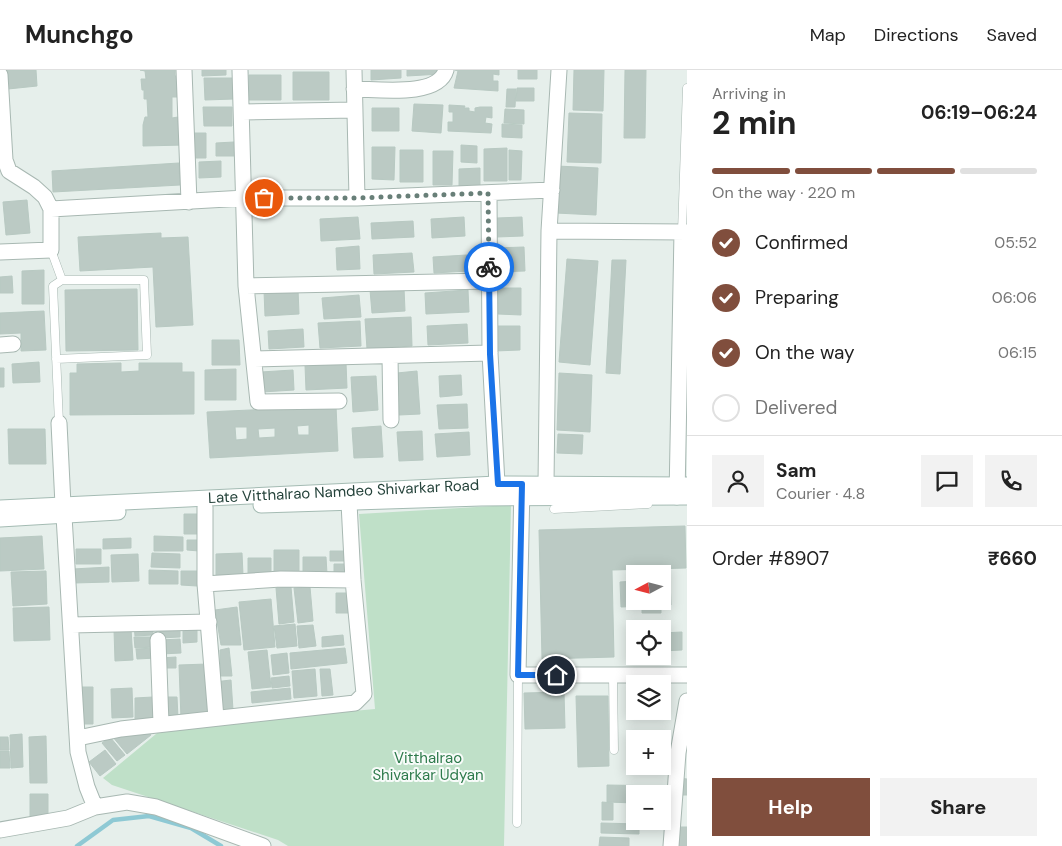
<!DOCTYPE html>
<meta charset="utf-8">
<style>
:root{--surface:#fff;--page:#f2f2f2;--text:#222;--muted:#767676;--line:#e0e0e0;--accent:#804e3d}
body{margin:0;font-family:"DM Sans",sans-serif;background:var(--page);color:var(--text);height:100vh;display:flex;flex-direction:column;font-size:19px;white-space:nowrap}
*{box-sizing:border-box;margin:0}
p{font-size:16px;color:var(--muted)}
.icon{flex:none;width:28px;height:28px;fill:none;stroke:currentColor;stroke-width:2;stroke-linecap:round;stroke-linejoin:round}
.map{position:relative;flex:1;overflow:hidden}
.drawer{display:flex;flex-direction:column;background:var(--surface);width:375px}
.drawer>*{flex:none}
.needle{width:32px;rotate:263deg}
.controls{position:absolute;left:626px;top:495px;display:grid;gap:10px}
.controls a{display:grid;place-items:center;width:45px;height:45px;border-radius:0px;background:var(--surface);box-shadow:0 2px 12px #0003;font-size:25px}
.pin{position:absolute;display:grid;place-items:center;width:42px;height:42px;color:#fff;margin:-21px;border:2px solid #fff;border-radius:50%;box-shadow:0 1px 5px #0007}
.courier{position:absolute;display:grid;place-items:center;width:50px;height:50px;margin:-25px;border:4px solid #1a73e8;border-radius:50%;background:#fff;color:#222;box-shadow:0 1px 6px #0007}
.head em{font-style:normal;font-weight:700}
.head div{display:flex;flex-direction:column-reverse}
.head{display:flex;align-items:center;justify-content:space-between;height:85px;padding:0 25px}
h1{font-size:32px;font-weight:700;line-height:38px}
.bar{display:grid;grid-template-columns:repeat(4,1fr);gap:8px 5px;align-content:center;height:60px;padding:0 25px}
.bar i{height:6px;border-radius:4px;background:var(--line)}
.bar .selected{background:var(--accent)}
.bar p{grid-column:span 4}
.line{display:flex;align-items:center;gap:12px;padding:0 25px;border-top:1px solid var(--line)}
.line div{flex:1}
.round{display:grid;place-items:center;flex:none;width:52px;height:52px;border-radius:0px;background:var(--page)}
ol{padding:0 25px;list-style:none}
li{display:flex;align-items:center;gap:15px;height:55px}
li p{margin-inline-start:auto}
li .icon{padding:5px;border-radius:50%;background:var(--accent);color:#fff;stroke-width:4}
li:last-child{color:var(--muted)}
li i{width:28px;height:28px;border:2px solid var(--line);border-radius:50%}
.button{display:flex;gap:10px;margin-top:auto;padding:10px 25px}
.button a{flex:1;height:58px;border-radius:0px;background:var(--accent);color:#fff;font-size:20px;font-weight:700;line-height:58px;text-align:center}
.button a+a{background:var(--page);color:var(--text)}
header{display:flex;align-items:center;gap:30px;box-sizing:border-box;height:70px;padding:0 25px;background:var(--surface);border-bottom:1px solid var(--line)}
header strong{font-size:24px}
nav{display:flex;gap:28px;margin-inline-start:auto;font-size:18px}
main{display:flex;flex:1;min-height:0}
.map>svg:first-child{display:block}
.green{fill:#bfe0c8}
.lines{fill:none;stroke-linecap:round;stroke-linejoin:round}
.stream{stroke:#8ec9d4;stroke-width:4.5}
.building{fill:#bbcac4;stroke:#b8c9c2;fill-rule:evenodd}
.lane-casing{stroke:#a8b8b2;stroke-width:9}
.street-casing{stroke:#a8b8b2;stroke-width:17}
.secondary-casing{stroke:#a4bbb3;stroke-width:17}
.lane{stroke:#fff;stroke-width:8}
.street{stroke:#fff;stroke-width:15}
.secondary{stroke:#fff;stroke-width:15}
.done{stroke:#687f78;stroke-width:5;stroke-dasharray:0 9}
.route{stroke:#1a73e8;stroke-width:6}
.labels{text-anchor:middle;stroke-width:4;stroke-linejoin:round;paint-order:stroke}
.street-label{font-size:15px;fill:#24423a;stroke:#f7fbf9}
.park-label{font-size:15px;fill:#2d7a4b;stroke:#f7fbf9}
</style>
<header>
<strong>Munchgo</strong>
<nav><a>Map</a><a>Directions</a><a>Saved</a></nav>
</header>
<main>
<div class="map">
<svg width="687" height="776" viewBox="0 0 687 776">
<rect width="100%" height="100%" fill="#e6efeb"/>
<path class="green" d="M511 435 504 776H288L278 770 112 715 103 708 162 659 167 658 375 639 359 444Z"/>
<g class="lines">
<path class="stream" d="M77 776 113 750 149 746 191 758 221 776"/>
</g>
<path class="building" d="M7 0H36L37 16 8 19Z
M175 0V6H177L178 27H172V48L178 47V53H183L184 75 143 76V55L145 47H148L147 29H144V20H142L141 9H146L145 1 140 0Z
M202 0H226V5L202 6Z
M371 0H401V8L371 10Z
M407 0H441V4L407 6Z
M499 0V5L493 4V11H498V21L454 18 458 1 455 0Z
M518 0H537V9H518Z
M574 0H604L603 41 573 40Z
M625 0H646L645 68H624Z
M293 2H329V30H293Z
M249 5H281V30H249Z
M204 8H234V29L205 30Z
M517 18H534V31H516Z
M507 19H516L515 37H506Z
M414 34 443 35 441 63 412 61Z
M449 35 465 36 464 38H469V41L475 42V38L480 37H492V48L486 47 485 53 492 54 491 63 448 61V52H453V42H449Z
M203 37H232V56H204Z
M372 38H399V61H372Z
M505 39 524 40V54L504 53Z
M569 43 602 44 601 93 567 92Z
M502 54 522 55V68L502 67Z
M192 63H206V88H193Z
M234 72 235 86H216V73Z
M461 75 477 76V93L461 92Z
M372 77H395L394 110 372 109Z
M507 78V111H484V79Z
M400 80H423V112H400Z
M509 80 522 81 521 110H509Z
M433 81H453L452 115H433Z
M221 91V107L199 108V92Z
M179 93 180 115 53 122 52 101Z
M557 96 598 98 596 145 556 143Z
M480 98V116H459V99Z
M27 130 30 163 6 165 3 132Z
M358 147 360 169 321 171 320 149Z
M464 147 465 166 432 168 431 149Z
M522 147 523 166 497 167V148Z
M413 151 414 167 372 169 371 153Z
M161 163V168L188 167 193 255 156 257 153 197 80 201 78 167Z
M359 176 360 199 337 200 336 178Z
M524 177 525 201 496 202 495 178Z
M412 183 414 202 374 204 373 185Z
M467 185 468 201 434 203 433 187Z
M567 189 598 191 590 295 559 292Z
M612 190H626L620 304 606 303Z
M44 200V234H22V201Z
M12 206 13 223H0V207Z
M404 218 405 241 372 243 370 220Z
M498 218H521V245L498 244Z
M137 219 138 280 66 281 65 220Z
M298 219 299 244 265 246 264 221Z
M468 220 469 242 426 244 425 223Z
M359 225 361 247 324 249 322 228Z
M44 241 46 280 21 281V263L0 264V243Z
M411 247 412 276 367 279 365 249Z
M360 251 361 276 320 278 318 253Z
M467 254 468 273 428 275 427 256Z
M495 256H520V280L495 281Z
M303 259 304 277 269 279 268 261Z
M212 270H239L240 295H212Z
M39 292 40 312 13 313 12 294Z
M121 293V302L139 301V293H182V302H194V344L70 345V303H77V294Z
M346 293 347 318 306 320 305 295Z
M0 298H4V317H0Z
M236 299V330H205V300Z
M293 300 294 320 262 322 261 302Z
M417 301 420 344 399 345 397 303Z
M559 303 592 305 590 362 557 360Z
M461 305 462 325 440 327 439 306Z
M376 306 378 340 353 342 351 307Z
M467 334 468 358 439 359 437 335Z
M336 336 338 381 210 388 207 342ZM309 355V365H298L297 356ZM235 357H247V369L236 370ZM275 358V367L259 368 258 359Z
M381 356 383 387 354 388 352 358Z
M8 359H45L46 394H9Z
M422 361 423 390 399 391 397 362Z
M469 362 470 385 437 387 435 364Z
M558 364 583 365 582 384 557 383Z
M184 444H197V464H184Z
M685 456 686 498 612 500 614 587 542 589 539 460Z
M42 466 44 499 0 501V468Z
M154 466 183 467V481H154Z
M131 468V478L103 479V469Z
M187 470H199V481L187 480Z
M76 479H101V494H76Z
M274 480H299V506H274Z
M330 481H348V491H330Z
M152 483 180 484V498L151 497Z
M242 483 243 505H216V484Z
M138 484 139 511 112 512 111 485Z
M303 487H326L327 504H303Z
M248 488H271V505H248Z
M334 494H349L346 504 334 505Z
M109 497V512L74 513 73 499Z
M149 500 178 501V514H149Z
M46 501 47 534 13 536 11 502Z
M181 501H198L197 516 181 515Z
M662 510H670L671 535 661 536V543H642V536L621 537 620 512 635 511V531H662Z
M291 517 294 552 279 554 276 518Z
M310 517 313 551 298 553 294 518Z
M336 523H349V543H336Z
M271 529 275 577 244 580 239 532Z
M49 537 50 570 14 571 13 538Z
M237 537 241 575H221L215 540Z
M180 553V567L160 568V554Z
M295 554 297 576 277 578 274 556Z
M134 555H153V565L135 566Z
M313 555 316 576 299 578 297 556Z
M197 558V572L183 573V559Z
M131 559 133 590 115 591 114 560Z
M682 562V580L662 581V563Z
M343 565 344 575 322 577V567Z
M134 567H154L155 577 135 578Z
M180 569 181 583 161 584 160 570Z
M155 578 156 588 137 589 136 579Z
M229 578 232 606H220V580Z
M345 578 347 593 291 599 290 583Z
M267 580 271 617 252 619 248 582Z
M287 583 289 603 273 605 271 585Z
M176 587V598H161L160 588Z
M207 594 210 647 181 649 179 595Z
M315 599 317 626 294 628 292 601Z
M320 599H330L333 625 322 626Z
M289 606 290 616 272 618 271 608Z
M231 610 233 640 217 641 214 612Z
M79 617H93V654H79Z
M132 618 133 647 112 648 111 619Z
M290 618 291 629 252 633 251 622Z
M564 622 565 658 525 659 524 623Z
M576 626H608L609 696 578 697Z
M153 627 154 648 135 649V628Z
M162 627H177L178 648H163Z
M146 658 151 665 127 684 112 666Z
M22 664 23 697 11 698 10 665Z
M46 666 47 713H30L29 667Z
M0 667H8L9 680H0Z
M110 667 125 685 117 691 102 673Z
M663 677 664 699 641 700V696H662Z
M105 680 116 694 100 706 89 692Z
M0 681H9L10 698H0Z
M679 708 687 709V725H679Z
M607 715 662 716V724H635V733L607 732Z
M30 724H48V748L30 749Z
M602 732 613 733V750H602Z
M601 753 639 754V764L601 763Z
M676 757H687V776H676Z
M600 767 629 768V776H599Z"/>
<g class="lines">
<g class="lane-casing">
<path id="lane" d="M682 162 687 18
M51 180 62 210 53 216 59 353
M56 289 147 285 144 210H62
M554 439 648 434
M613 605 614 680
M517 753 518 605"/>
</g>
<g class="street-casing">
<path id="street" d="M184 0 189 132
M240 0 246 216 258 332 339 331
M354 0 357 128
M559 0 549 161 687 162
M0 5 5 90 9 101 34 117 45 127 51 139V180L0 182
M354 19C377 19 438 28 446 0
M242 42 355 40
M489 123 490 283 497 414
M51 139 245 128H357L552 120
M246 216 489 211
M0 275 13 274
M390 286 391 350
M254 289 490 283
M59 353 63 435
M546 414 549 161
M522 415 518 605H687
M677 427 682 162
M205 437V514L216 648
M64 446 78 682 87 717 95 737
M205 514 281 509 353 510
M71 555 209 552
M158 570 161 654
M78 668 121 659 355 633 364 624 353 510 349 433
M0 760 68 748 95 737 127 732 156 737 263 776
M671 776 678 683 687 631"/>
</g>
<g class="secondary-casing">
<g id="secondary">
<path d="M261 435 481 428 687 427"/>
<path id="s1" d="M0 438 497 414 687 415"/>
<path d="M0 449 118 442"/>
</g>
</g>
<use href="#lane" class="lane"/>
<use href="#street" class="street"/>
<use href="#secondary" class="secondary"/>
</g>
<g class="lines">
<path class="done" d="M264 128H356L488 123 489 197"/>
<path class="route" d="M489 197 490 284 498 414H522L518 605H556"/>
</g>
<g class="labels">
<g class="street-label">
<text dy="5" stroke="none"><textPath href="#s1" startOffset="344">Late Vitthalrao Namdeo Shivarkar Road</textPath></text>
</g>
<g class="park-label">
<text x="428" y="693">Vitthalrao<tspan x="428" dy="17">Shivarkar Udyan</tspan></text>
</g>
</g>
</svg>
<div class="controls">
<a><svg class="needle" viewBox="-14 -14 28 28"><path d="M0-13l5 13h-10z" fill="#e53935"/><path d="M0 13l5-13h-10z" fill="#767676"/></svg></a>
<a><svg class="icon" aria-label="locate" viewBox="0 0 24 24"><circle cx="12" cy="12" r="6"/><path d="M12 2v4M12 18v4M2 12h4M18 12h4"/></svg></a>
<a><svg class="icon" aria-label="layers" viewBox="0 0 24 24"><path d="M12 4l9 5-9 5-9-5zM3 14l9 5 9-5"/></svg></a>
<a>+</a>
<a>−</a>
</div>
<div class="pin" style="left:264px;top:128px;background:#ea580c"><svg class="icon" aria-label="bag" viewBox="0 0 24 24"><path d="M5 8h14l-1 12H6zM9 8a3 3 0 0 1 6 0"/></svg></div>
<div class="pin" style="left:556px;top:605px;background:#1f2937"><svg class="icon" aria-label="home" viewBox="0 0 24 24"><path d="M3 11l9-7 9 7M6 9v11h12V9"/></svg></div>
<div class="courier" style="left:489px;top:197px"><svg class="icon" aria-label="bike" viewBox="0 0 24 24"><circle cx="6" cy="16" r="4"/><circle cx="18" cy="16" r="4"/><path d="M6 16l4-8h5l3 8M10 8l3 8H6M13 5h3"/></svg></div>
</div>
<section class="drawer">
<div class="head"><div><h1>2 min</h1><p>Arriving in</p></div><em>06:19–06:24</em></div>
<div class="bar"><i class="selected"></i><i class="selected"></i><i class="selected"></i><i></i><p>On the way · 220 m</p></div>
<ol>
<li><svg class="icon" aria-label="check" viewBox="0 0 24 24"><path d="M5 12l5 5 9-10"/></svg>Confirmed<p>05:52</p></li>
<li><svg class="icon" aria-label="check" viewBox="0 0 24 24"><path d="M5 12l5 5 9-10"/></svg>Preparing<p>06:06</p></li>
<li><svg class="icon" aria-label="check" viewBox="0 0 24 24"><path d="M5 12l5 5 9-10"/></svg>On the way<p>06:15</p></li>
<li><i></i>Delivered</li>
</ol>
<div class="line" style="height:90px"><a class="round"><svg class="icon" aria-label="person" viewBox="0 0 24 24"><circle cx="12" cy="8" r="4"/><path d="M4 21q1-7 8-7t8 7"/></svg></a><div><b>Sam</b><p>Courier · 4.8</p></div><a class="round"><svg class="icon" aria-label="chat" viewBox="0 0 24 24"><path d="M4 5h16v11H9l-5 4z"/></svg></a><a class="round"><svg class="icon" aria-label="phone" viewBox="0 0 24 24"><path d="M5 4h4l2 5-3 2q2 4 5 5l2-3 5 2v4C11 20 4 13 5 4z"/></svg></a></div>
<div class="line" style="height:65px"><div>Order #8907</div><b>₹660</b></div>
<div class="button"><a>Help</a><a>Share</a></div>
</section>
</main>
